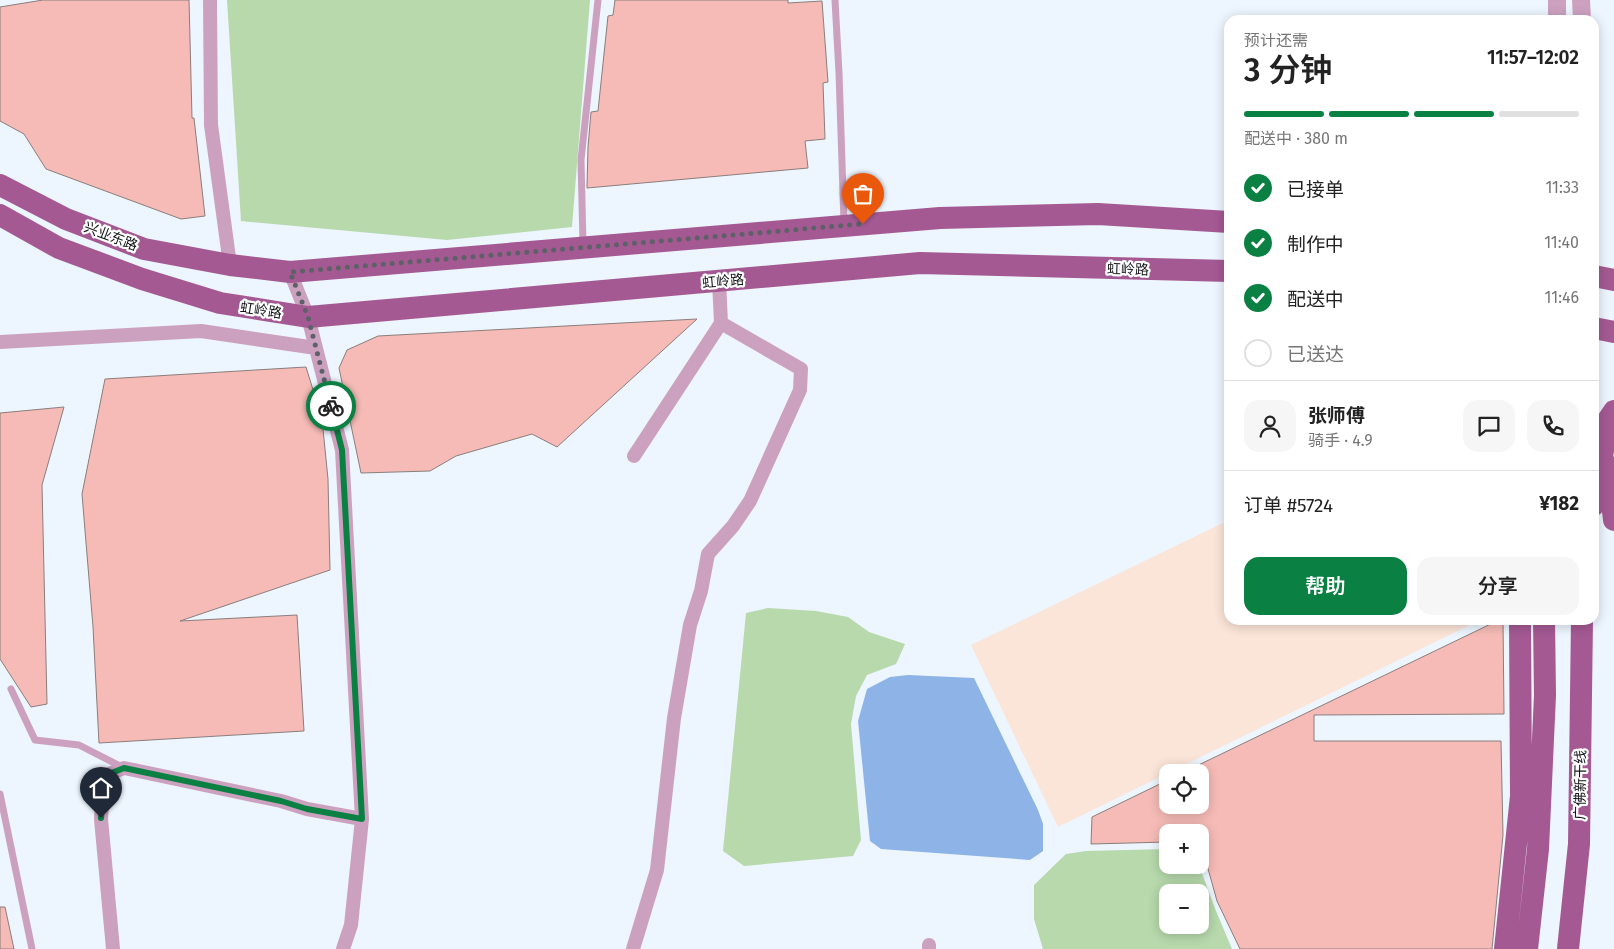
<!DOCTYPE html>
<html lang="zh">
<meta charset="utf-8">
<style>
:root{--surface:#fff;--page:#f6f6f6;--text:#222;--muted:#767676;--line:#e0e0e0;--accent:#0b8043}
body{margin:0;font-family:"Fira Sans","Noto Sans SC",sans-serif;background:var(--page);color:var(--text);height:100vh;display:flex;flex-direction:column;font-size:19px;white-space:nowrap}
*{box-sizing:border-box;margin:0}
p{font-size:16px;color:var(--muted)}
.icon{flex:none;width:28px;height:28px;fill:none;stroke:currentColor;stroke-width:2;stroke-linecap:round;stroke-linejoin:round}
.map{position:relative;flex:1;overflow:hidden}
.drawer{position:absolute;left:1224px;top:15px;width:375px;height:610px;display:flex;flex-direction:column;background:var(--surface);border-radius:15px;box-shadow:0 2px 12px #0003}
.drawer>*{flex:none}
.tools{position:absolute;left:1159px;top:764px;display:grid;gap:10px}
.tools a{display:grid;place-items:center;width:50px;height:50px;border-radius:10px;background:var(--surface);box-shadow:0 2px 12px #0003;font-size:25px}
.pin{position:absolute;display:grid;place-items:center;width:42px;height:42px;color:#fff;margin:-51px -21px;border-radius:50% 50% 50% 0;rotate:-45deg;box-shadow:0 0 5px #0007}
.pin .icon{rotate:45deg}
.courier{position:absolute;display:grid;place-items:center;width:50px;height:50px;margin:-25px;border:4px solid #0b8043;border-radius:50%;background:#fff;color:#222;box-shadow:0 1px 6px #0007}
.headline em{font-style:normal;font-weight:600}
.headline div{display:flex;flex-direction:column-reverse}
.headline{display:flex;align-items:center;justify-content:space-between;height:85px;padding:0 20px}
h1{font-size:32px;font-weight:600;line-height:38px}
.bar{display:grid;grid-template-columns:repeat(4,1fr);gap:8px 5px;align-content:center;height:60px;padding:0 20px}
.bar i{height:6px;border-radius:4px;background:var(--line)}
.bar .on{background:var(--accent)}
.bar p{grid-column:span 4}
.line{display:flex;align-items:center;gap:12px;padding:0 20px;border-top:1px solid var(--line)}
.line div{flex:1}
.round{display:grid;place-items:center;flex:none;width:52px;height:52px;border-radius:15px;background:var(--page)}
ol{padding:0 20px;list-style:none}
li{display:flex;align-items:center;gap:15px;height:55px}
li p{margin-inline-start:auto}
li .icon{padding:5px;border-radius:50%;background:var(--accent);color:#fff;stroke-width:4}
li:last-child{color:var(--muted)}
li i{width:28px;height:28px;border:2px solid var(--line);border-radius:50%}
.primary-button{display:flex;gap:10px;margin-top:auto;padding:10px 20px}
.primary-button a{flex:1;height:58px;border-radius:15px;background:var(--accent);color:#fff;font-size:20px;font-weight:600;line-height:58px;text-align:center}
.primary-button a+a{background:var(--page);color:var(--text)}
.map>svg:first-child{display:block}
.education{fill:#fbe5d8}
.green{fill:#b7d9ac;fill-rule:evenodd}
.water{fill:#8db3e7}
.building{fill:#f6bbb6;stroke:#8a7e7c}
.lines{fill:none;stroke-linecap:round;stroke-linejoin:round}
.service{stroke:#cca1c0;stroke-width:7}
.minor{stroke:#cca1c0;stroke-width:14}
.tertiary{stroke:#cca1c0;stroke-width:18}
.primary{stroke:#a45993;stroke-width:22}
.done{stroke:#5d6167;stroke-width:5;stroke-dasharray:0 9}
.route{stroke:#0b8043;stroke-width:6}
.labels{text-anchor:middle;stroke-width:4.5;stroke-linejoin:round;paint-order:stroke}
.street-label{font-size:14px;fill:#101215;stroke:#fff}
</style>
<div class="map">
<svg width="1614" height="949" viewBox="0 0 1614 949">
<rect width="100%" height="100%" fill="#edf5fe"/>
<path class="education" d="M1229 520V620H1480L1058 827 971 645Z"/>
<path class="green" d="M227 0H590L572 227 447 240 241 221Z
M768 608 816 611 848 617 869 632 905 644 896 664 867 675 856 696 851 724 861 840 853 856 744 866 723 851 746 613Z
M1167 849 1168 865H1199L1216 911 1232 949H1043L1034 919V885L1066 854 1086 851ZM1168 892H1200V925H1168Z"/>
<path class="water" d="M908 675 974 678 1038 810 1043 824V851L1030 860 881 849 870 841 858 721 867 689 890 677Z"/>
<path class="building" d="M43 0H189L192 118H194L205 216 181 219 46 169 24 134 0 121V7Z
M615 0H788V3L822 1 828 82 823 83 825 139 805 141 808 168 587 188 588 147 591 112 598 111 608 16 613 15Z
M697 319 557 447 532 434 456 456 430 471 361 473 339 368 347 350 378 336Z
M306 367 322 419 328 479 330 570 180 621 297 615 304 731 99 743 93 627 82 494 105 379Z
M64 407 42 485 47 704 31 707 0 659V413Z
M1499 620H1503L1504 714 1314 715V741H1501L1503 835 1492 949H1240L1217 901 1200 840V832H1168V842L1091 844 1092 817 1168 780V805H1200V772H1184Z
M0 907H5L14 949H0Z"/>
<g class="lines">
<path class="service" d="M835 0 839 73 844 222
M583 244 581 160 598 0
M11 689 35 740 79 745 124 768
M0 794 32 949"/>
<path class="minor" d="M210 0 211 125 230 265
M290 272 308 317 342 450 362 819 351 925 343 949
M0 342 201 331 316 348
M634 456 721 323 719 281
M929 945V949
M113 949 101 819 104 776 124 768 281 801 307 809 362 819
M633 949 657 870 674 718 690 625 701 591 708 554 733 526 750 501 800 390 801 369 721 323"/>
<path class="tertiary" d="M1557 0V20
M1581 0 1582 20"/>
<path class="primary" d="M0 185 66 219 144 249 230 265 290 272 940 218 1098 214 1229 222
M0 215 59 248 142 279 220 303 308 317 920 263 1229 271
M1594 276 1614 280
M1594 328 1614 332
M1608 466 1614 520
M1594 505 1608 420 1614 411
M1505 949 1521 796 1520 620
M1527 949 1538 849 1545 695 1544 620
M1568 949 1579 844 1582 620"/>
</g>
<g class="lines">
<path class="done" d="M331 406 308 317 290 272 863 224"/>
<path class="route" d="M101 818 104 776 124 768 281 801 307 809 362 819 342 450 331 406"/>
</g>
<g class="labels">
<g class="street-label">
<text transform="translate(111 236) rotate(21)" y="5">兴业东路</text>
<text transform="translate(1128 269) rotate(2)" y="5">虹岭路</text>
<text transform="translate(723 281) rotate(-5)" y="5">虹岭路</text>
<text transform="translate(261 310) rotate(9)" y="5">虹岭路</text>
<text transform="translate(1580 785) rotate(-89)" y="5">广佛新干线</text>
</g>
</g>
</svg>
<div class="tools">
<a><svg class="icon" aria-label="locate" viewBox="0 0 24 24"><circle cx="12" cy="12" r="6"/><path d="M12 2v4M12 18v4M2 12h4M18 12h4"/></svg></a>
<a>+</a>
<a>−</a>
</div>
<div class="pin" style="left:863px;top:224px;background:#ea580c"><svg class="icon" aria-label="bag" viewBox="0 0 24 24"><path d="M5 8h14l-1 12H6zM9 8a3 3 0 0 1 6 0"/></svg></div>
<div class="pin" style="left:101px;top:818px;background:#1f2937"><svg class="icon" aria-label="home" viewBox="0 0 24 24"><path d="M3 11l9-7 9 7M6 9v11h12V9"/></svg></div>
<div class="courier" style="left:331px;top:406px"><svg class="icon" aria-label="bike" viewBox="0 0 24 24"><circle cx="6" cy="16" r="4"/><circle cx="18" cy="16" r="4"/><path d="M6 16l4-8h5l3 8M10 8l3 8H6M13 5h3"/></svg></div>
<section class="drawer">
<div class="headline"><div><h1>3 分钟</h1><p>预计还需</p></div><em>11:57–12:02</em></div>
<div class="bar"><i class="on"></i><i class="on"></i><i class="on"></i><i></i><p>配送中 · 380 m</p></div>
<ol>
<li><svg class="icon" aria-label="check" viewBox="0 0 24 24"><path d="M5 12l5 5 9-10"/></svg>已接单<p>11:33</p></li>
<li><svg class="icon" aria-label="check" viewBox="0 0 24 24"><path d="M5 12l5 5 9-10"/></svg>制作中<p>11:40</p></li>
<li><svg class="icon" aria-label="check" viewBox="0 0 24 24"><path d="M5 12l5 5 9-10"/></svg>配送中<p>11:46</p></li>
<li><i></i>已送达</li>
</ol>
<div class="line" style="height:90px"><a class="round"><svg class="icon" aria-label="person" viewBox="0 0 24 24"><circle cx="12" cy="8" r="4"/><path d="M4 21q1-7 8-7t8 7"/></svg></a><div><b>张师傅</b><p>骑手 · 4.9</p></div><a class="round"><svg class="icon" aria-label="chat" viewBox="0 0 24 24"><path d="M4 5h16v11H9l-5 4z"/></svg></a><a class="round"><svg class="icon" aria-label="phone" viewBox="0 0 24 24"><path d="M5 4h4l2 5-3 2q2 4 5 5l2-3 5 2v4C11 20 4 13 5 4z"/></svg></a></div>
<div class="line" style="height:65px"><div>订单 #5724</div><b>¥182</b></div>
<div class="primary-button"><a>帮助</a><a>分享</a></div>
</section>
</div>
